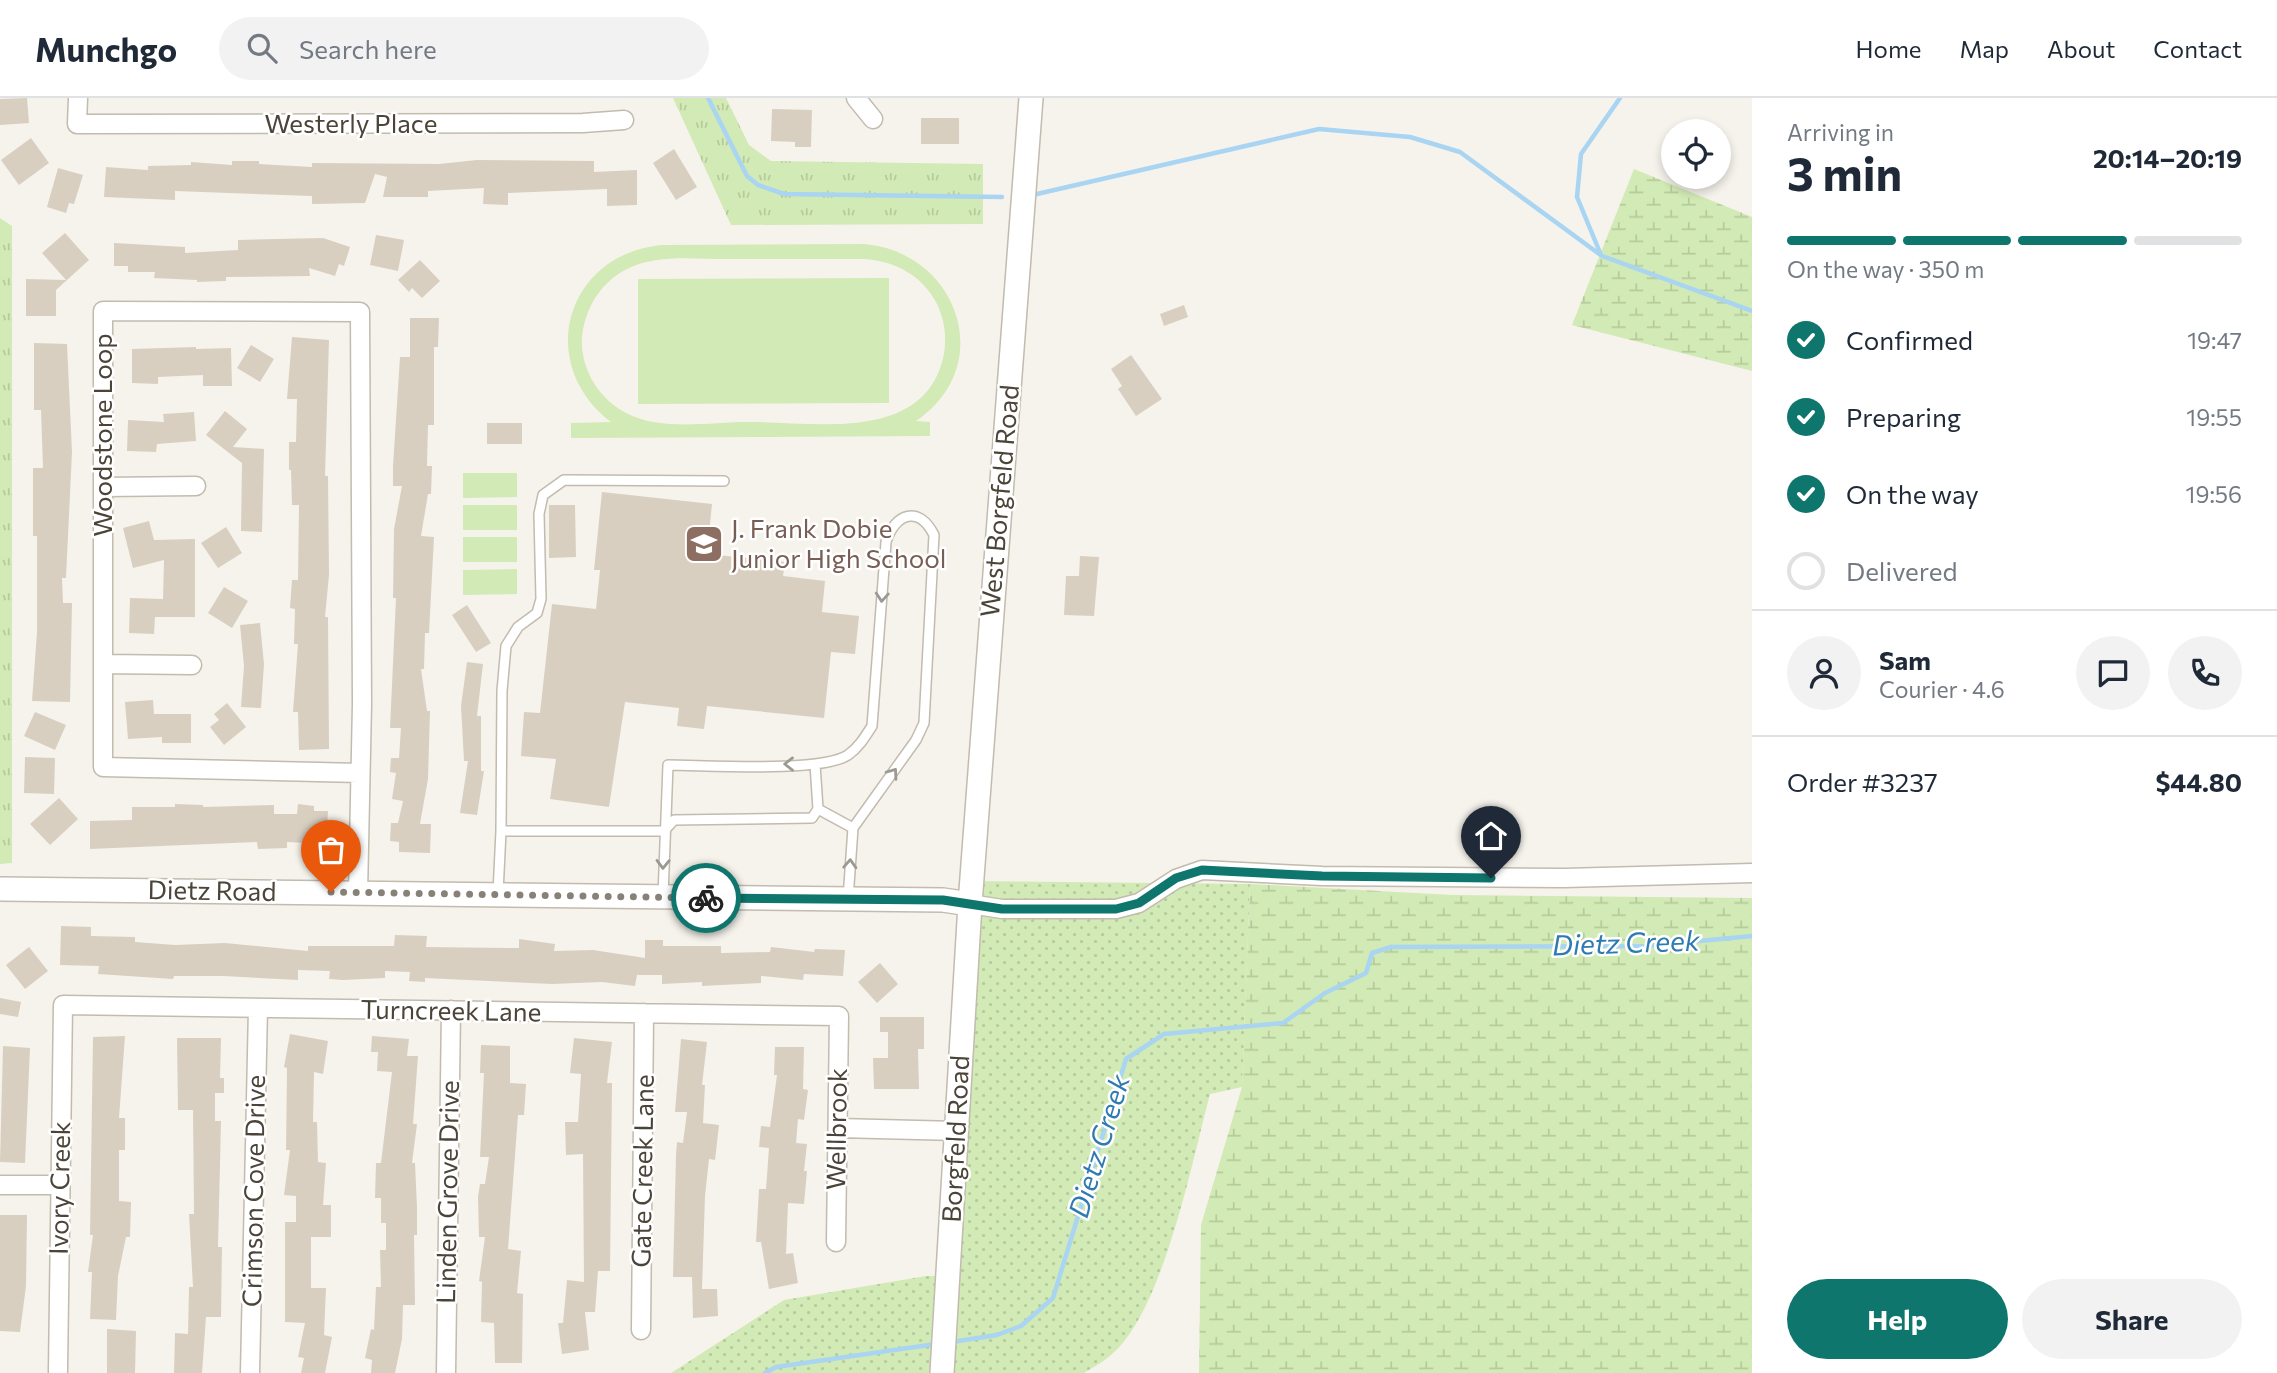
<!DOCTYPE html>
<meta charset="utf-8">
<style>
:root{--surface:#fff;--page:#f2f2f3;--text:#1f2937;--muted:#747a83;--line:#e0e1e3;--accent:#0f766e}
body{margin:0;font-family:Commissioner,sans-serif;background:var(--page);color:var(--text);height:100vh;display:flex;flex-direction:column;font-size:26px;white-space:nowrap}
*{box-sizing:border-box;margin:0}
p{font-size:23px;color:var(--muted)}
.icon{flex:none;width:38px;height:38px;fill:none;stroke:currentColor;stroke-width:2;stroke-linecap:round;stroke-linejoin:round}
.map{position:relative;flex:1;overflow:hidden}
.drawer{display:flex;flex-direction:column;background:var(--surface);width:525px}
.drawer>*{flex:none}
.tools{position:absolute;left:1661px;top:21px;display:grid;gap:14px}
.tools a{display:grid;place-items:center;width:70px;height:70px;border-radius:50%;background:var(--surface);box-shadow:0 4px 10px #0003;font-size:35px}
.pin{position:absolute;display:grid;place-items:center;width:60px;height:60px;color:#fff;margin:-72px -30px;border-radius:50% 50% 50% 0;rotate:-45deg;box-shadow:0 0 7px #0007}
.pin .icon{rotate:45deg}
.courier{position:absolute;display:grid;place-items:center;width:70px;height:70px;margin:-35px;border:5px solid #0f766e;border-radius:50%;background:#fff;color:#222;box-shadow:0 2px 9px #0007}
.head em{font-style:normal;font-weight:700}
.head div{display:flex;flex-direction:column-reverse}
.head{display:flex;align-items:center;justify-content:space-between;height:119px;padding:0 35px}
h1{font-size:46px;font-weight:700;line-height:52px}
.bar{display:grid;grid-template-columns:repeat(4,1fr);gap:10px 7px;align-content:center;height:84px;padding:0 35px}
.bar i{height:9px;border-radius:5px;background:var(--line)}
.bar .current{background:var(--accent)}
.bar p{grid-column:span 4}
.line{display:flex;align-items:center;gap:18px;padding:0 35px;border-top:2px solid var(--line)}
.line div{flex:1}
.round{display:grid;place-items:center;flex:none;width:74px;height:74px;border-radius:37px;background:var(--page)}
ol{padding:0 35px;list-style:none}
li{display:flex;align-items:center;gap:21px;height:77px}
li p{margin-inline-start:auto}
li .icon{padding:7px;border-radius:50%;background:var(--accent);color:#fff;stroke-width:4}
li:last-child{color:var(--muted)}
li i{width:38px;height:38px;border:4px solid var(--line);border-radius:50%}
.action{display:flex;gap:14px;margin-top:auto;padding:14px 35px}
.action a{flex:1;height:80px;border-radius:42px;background:var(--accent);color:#fff;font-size:28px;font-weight:700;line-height:80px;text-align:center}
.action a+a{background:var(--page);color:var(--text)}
header{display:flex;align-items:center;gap:42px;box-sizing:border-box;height:98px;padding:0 35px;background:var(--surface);border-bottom:2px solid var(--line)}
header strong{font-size:33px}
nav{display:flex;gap:38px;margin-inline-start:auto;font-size:24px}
.search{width:490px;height:63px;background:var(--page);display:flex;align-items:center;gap:18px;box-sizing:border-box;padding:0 24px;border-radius:38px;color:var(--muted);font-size:26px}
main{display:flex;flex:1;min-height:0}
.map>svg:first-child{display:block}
.grass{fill:url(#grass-tufts)}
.wetland{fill:url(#wetland-marsh)}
.park{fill:url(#park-dots)}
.garden{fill:#d2eab5;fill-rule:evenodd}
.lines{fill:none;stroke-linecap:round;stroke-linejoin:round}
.stream{stroke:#a9d4f2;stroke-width:4.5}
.building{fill:#d8cfc1}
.service-casing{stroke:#c2bbae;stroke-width:12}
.minor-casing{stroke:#c2bbae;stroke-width:21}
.tertiary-casing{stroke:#c2bbae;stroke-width:26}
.service{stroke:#fff;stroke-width:9}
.minor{stroke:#fff;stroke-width:18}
.tertiary{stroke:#fff;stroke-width:23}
.oneway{stroke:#9c9892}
.done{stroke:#878178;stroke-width:7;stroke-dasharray:0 12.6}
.route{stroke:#0f766e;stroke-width:9}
.labels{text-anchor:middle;stroke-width:5;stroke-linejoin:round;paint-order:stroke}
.street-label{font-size:26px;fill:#4b4439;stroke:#fff}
.education-label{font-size:26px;fill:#785e54;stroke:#fff;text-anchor:start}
.water-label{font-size:28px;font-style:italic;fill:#2e7ab2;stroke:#fff}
</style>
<header>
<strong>Munchgo</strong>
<div class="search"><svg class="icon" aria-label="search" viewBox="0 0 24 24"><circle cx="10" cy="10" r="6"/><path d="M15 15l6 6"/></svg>Search here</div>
<nav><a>Home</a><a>Map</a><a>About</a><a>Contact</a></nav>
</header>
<main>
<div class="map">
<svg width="1752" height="1275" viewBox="0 0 1752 1275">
<defs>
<pattern id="grass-tufts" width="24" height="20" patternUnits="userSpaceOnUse" patternTransform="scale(1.75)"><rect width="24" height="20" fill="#d2eab5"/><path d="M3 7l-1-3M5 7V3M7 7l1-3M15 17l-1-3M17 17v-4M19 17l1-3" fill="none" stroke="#b6ca9c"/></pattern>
<pattern id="wetland-marsh" width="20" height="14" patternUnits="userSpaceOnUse" patternTransform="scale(1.75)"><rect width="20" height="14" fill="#d2eab5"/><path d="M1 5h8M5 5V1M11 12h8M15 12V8" fill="none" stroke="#b6ca9c"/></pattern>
<pattern id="park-dots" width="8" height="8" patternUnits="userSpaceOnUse" patternTransform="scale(1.75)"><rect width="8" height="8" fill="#d2eab5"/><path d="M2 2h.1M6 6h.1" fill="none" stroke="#b6ca9c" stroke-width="1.8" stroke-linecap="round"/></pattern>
</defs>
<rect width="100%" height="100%" fill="#f6f3ec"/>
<path class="grass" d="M673 0H726L749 47 771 63 983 66V126L731 127Z
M0 120 12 128V765L0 766Z"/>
<path class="wetland" d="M1634 71 1752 119V273L1572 227Z
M1250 786 1452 797 1752 800V1275H1199L1201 1127 1242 989Z"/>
<path class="park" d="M974 783 1250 786 1242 989 1210 996C1192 1063 1163 1214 1111 1257 1103 1264 1093 1269 1084 1275H671L784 1202 926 1178H948Z"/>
<path class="garden" d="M663 147 864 146C958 154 998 268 916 323L930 324V338L571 340V325L611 324C534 265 566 155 663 147ZM864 161C895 163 922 177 937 206 947 227 948 251 939 273 911 343 810 324 748 324 711 324 662 333 628 316 599 302 580 271 582 239 585 210 601 184 627 171 656 156 694 161 726 161 772 161 818 161 864 161Z
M889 180V305L638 306V181Z
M463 375H517V399L463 400Z
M463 407H517V432H463Z
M463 439H517V464H463Z
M517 471V496L463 497V472Z"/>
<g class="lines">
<path class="stream" d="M708 0 747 78 758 87 784 96 1002 99
M1037 96 1319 31 1410 39 1460 54 1602 158 1752 213
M1601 157 1577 99 1581 56 1620 0
M952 1244 997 1237 1021 1228 1053 1200 1126 961 1164 936 1283 925 1325 895 1366 875 1372 855 1391 849 1647 848 1752 838
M765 1275 776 1269 936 1246"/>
</g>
<path class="building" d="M27 0 29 25 0 27V1Z
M772 11 812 12 811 49H795V44L771 43Z
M921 20H959V46H921Z
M31 40 49 65 19 87 1 62Z
M674 51 697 89 676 102 653 65Z
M477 62 594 63V74L637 72V107L607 108V91L508 95V107L483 106 484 90 428 93V99H383L387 79 375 76 365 105 312 106V98L175 93V102L104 99 106 69 148 72V68L191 67V64L232 67V63H259V66L312 69V65L439 66Z
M58 70 83 77 74 106 69 105 66 115 47 109Z
M65 135 89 162 56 192V218H26V181L66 182 42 155Z
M376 137 404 142 398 173 370 167Z
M323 140 350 149 344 168 339 166 335 178 309 170 310 178 226 179V183L197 184V182L154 180 155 174H128V168H114V145L185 149V155L238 152V142Z
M420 162 440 183 422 200 412 190 409 194 398 182Z
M1184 207 1188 219 1164 228 1160 216Z
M410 220H439L438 249H434V327H428L427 368H432L431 396H428L421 438 434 439 429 535H425L424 571H421L427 613H430L428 681 420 726H431L430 755 399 754V744L390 743 391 725H398L403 703 392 701 396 675 390 674 391 660H399L401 630H390L396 500H393L394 431 402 388H393V368L400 259H410Z
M292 239 329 242 325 378H328L329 477 325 519H328L329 651 299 652 298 614H293L298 546H294L295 511 290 510 292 482H298L299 407H292L291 372H289V344H296L297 301H287Z
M34 245 67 246 72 354 66 480H62L63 505H72L70 604 32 603 37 534V438H33V370H43L41 312H34Z
M251 247 274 261 260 284 237 270Z
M196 249V251L231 250 232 288H203V277L158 279V286L132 285V251Z
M1131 257 1162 301 1136 318 1118 291 1122 288 1111 271Z
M225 313 247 331 233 349 264 351 262 434 241 433 242 365 206 337Z
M194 314 196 343 157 346 156 354 127 353 128 322 164 324 163 316Z
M487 325H522V346H487Z
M602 394 712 406 707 456 785 464 783 478 825 483 822 514 859 518 855 556 831 554 824 620 707 608 704 631 677 628 679 610 625 604 609 709 550 701 556 661 521 658 524 614 540 615 552 506 596 511 600 472H594Z
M549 407H575L576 459 549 460Z
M149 423 154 442 195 441V519H155L154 536 129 535 130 500 163 501 164 462 133 470 123 430Z
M226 429 242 455 218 470 201 445Z
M1080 458 1099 459 1094 518 1064 517 1066 478H1079Z
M224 489 248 503 232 530 208 515Z
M467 507 491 545 476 554 452 517Z
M260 525 264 566 261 610 241 609 244 568 240 527Z
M467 564 483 566 477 618H481V673H484L477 717 460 715 468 663H464L461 608Z
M153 602 154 616H191V645H162V639L128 641 125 604Z
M227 605 246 629 224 647 210 629 219 622 214 616Z
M35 614 66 627 55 652 24 638Z
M25 659 55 660 54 696 24 695Z
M59 700 78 721 50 747 30 726Z
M175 706 203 707V709L274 707V716H297L298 706 314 708V713H328L326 746 287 744V750L258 751 257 744 90 751V723L132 722V709H175Z
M61 828 91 829V838L135 839V844L175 847 225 845 308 853V848H394L395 837 427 838 426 849 519 850V841L555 846 554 853 593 852 645 860V842H663V848H721V855L770 854 771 849 814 854 815 851 845 852 843 878 804 876 803 882 761 878V885L722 887 702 888V884L662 886V877H637L635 888 602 884 552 886 425 880V884L409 883 410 874 385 873V880L343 882 329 881 330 873 298 872V882L223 878H174L173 881 98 876 99 868 60 867Z
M29 849 48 873 25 891 6 867Z
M880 865 898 886 877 905 858 884Z
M0 900 21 904 18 919 0 916Z
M880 919H924V951H918L919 991H874L873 960H888V934H880Z
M290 936 328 943 323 976 314 974 313 1024H317L318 1064 326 1065 323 1107H331V1139H311V1190H326L324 1237 332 1239 325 1275H301L304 1260 298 1259 305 1225 285 1224V1124H296V1098L284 1097 290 1052H286L287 970 284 969Z
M125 938 119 1020H125V1052H119V1103L131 1104 130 1139H126L118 1178 116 1222 90 1221 92 1174H88L93 1137H90L93 939Z
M372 938 409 941 407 958H418L413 1026H417L412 1065H415L417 1110V1137H414L415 1207H403L402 1241 395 1275H371L372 1262 365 1260 371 1231 374 1232 376 1189H381L380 1152H386V1125H381V1100H375L376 1065H381L392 974 377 973 378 954H371Z
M177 940H221L220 980H224V995H215V1023H221L218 1149H222L221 1219H206L202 1275H174L175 1235 188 1236 189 1189H193L189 1116H194L193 1012H178Z
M574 940 612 944 607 985H612L610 1173H598L595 1214H585L589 1252 562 1256 558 1225H563L567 1182 584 1184 583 1056 566 1057 565 1024H578L581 976 570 975Z
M681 941 707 944 702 987H705L703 1025 719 1027 715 1062 709 1061 705 1098 702 1191H717L718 1218 693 1220 692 1179H673L676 1057 677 1044 683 1045 687 1014H675Z
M481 947 510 948V985L526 986 524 1017H518L508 1151 521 1153 517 1195 523 1196 522 1265H495L494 1225 481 1224 482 1184 479 1183 485 1139H479L478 1099 480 1086H485L489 1059H480L484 975H480Z
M3 948 30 950 25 1065 0 1064Z
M775 949H804L803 991 808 992 804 1022 798 1021 796 1045 807 1046 804 1073H807L804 1106 788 1105 786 1156 793 1155 798 1185 769 1191 761 1144H756L759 1091H766L769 1050 759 1049 761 1028 770 1029 777 977H774Z
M0 1117H27L26 1188 20 1234 0 1233Z
M107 1231 136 1233 135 1275H107Z"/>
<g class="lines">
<g class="service-casing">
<path id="service" d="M815 666 818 711
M501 733 502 593 506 548 518 529 537 515 541 501 539 416 543 397 564 382 724 383
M498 795 501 733H664L674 722 812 720 818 711 853 730
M663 798 668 667C705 667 821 675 848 657 859 649 865 639 872 628L886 444C895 415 919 407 934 437L924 625 916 642 853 730 848 801"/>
</g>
<g class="minor-casing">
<path id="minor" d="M78 0 77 26 583 25 624 22
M856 0 873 21
M103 389 196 388
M103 566 192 567
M358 795 362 606 360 214 103 213V669L360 675
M970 806 1002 811H1116L1139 805 1176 781 1202 772 1322 778 1564 780 1752 775
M838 1030 957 1033
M0 1087H60
M641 1232 644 915
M58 1273 63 907 839 918 836 1144
M250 1275 258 910
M446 1275 451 912"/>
</g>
<g class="tertiary-casing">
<path id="tertiary" d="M0 791 943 802 970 806
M942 1275 970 806 1031 0"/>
</g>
<use href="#service" class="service"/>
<use href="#minor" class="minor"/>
<use href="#tertiary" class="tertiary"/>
</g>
<defs><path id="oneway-chevron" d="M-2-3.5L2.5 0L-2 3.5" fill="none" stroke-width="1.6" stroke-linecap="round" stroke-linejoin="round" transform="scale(1.75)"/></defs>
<g class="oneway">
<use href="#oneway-chevron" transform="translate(882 499) rotate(94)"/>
<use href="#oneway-chevron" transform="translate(789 666) rotate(180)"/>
<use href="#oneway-chevron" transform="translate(893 675) rotate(-54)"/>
<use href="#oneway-chevron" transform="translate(663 766) rotate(91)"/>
<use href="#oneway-chevron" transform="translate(850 766) rotate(-87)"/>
</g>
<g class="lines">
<path class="done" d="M331 794 706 800"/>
<path class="route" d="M706 800 943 802 1002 811H1116L1139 805 1176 780 1202 772 1322 778 1491 780"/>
</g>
<defs>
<g id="school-square" transform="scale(2.0125)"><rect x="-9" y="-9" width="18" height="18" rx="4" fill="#8d6e63" stroke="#fff"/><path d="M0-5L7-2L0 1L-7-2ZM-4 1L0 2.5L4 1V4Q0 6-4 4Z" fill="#fff"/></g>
</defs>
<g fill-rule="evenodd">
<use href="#school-square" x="704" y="446"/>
</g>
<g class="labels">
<g class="street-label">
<text x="351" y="35">Westerly Place</text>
<text transform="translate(103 337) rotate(-90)" y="9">Woodstone Loop</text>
<text transform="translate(1000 403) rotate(-85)" y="9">West Borgfeld Road</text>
<text transform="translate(212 793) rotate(1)" y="9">Dietz Road</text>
<text transform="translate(451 913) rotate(1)" y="9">Turncreek Lane</text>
<text transform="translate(837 1031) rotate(-89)" y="9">Wellbrook</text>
<text transform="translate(956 1041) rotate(-87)" y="9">Borgfeld Road</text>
<text transform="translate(643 1073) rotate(-89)" y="9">Gate Creek Lane</text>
<text transform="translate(60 1090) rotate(-89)" y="9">Ivory Creek</text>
<text transform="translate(254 1093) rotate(-89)" y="9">Crimson Cove Drive</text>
<text transform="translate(448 1094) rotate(-89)" y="9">Linden Grove Drive</text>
</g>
<g class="education-label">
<text x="731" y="440">J. Frank Dobie<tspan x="731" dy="30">Junior High School</tspan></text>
</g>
<g class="water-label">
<text transform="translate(1626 845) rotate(-2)" y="10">Dietz Creek</text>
<text transform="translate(1099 1048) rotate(-73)" y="10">Dietz Creek</text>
</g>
</g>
</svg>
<div class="tools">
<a><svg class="icon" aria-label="locate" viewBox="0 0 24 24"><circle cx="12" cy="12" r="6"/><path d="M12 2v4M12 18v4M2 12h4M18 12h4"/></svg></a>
</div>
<div class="pin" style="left:331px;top:794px;background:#ea580c"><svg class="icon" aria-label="bag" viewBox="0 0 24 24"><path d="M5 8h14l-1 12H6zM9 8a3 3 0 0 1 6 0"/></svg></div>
<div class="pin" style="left:1491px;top:780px;background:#1f2937"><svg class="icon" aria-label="home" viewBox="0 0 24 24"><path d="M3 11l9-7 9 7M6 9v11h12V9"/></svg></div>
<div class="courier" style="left:706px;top:800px"><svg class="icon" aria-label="bike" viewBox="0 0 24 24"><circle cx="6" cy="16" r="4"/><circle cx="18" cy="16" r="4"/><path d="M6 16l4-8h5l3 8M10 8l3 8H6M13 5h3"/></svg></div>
</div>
<section class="drawer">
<div class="head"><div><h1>3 min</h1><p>Arriving in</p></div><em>20:14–20:19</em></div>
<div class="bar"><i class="current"></i><i class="current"></i><i class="current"></i><i></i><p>On the way · 350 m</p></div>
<ol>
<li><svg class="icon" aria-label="check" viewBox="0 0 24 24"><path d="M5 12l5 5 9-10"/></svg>Confirmed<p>19:47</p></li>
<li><svg class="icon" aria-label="check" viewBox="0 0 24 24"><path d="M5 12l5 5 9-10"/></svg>Preparing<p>19:55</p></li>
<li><svg class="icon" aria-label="check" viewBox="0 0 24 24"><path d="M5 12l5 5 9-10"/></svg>On the way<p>19:56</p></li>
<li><i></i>Delivered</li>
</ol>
<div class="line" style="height:126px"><a class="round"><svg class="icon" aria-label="person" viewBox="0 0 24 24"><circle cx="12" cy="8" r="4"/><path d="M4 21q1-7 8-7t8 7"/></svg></a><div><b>Sam</b><p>Courier · 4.6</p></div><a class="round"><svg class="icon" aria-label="chat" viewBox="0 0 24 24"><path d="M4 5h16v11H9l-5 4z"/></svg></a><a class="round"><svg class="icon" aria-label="phone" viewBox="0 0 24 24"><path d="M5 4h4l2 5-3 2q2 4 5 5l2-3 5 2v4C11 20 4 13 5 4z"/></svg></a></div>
<div class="line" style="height:91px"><div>Order #3237</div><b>$44.80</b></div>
<div class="action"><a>Help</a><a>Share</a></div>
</section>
</main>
